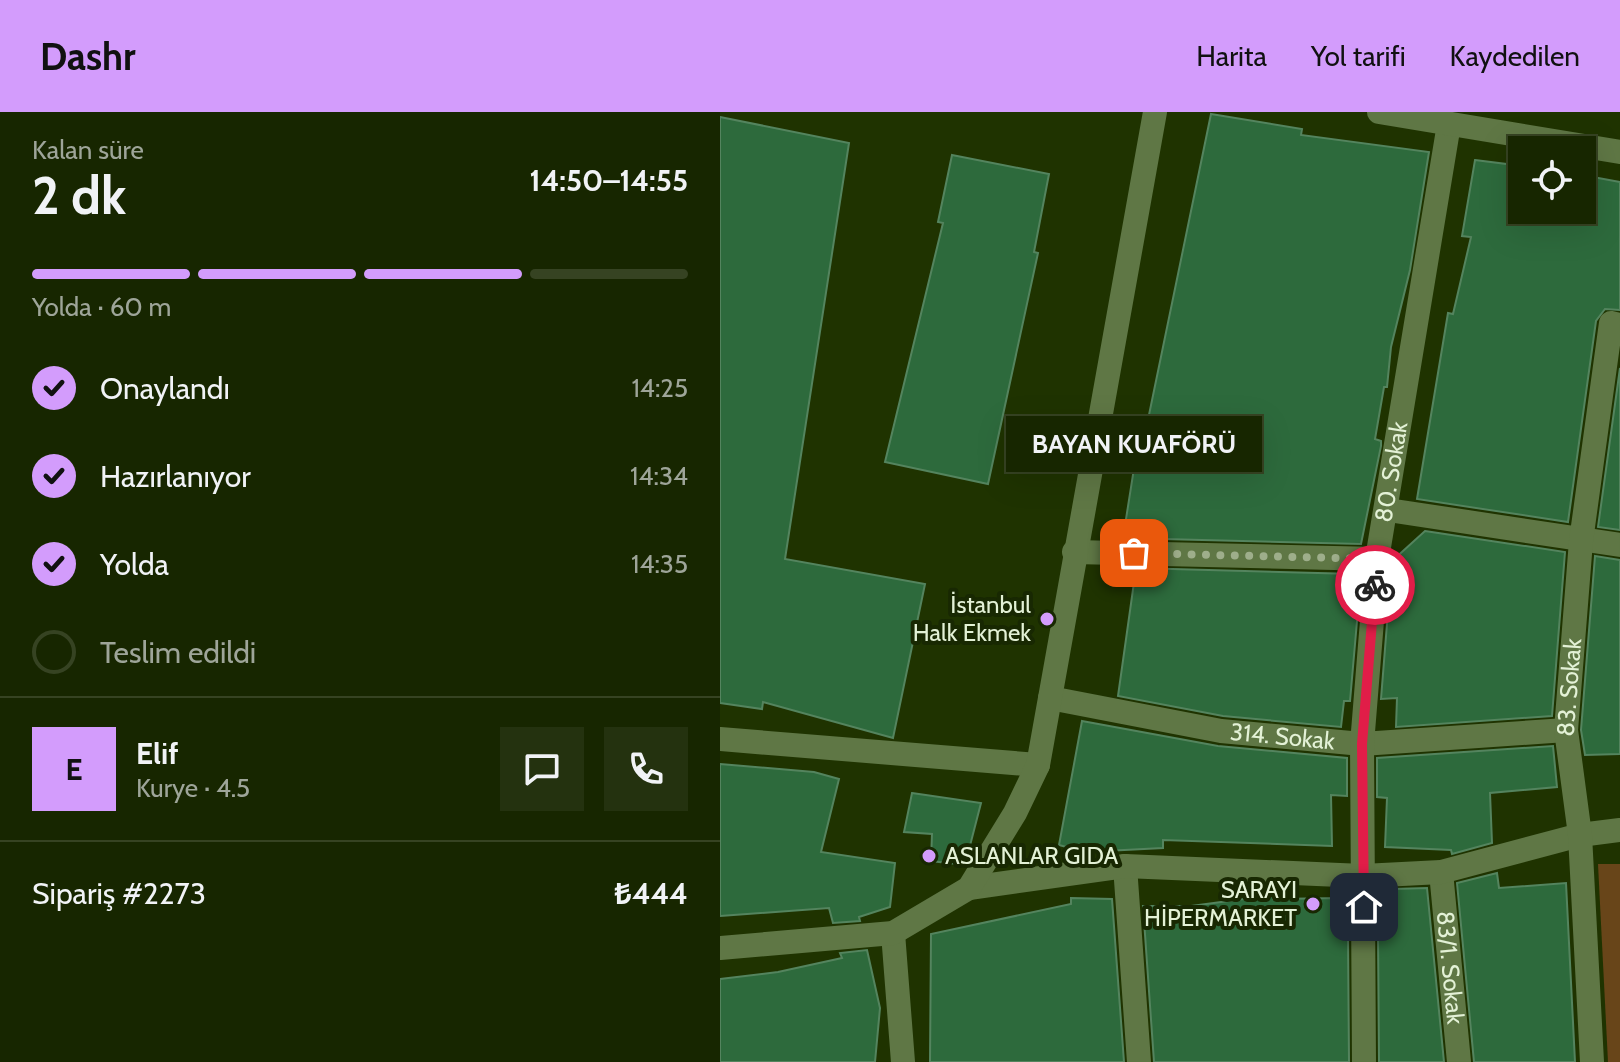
<!DOCTYPE html>
<html lang="tr">
<meta charset="utf-8">
<style>
:root{--surface:#172600;--page:#24320f;--text:#f1f3f6;--muted:#9ea599;--line:#364322;--accent:#d39cfc}
body{margin:0;font-family:Cabin,sans-serif;background:var(--page);color:var(--text);height:100vh;display:flex;flex-direction:column;font-size:30px;white-space:nowrap}
*{box-sizing:border-box;margin:0}
p{font-size:26px;color:var(--muted)}
.icon{flex:none;width:44px;height:44px;fill:none;stroke:currentColor;stroke-width:2;stroke-linecap:round;stroke-linejoin:round}
.map{position:relative;flex:1;overflow:hidden}
.details{display:flex;flex-direction:column;background:var(--surface);width:720px}
.details>*{flex:none}
.tools{position:absolute;left:788px;top:24px;display:grid;gap:16px}
.tools a{display:grid;place-items:center;width:88px;height:88px;border-radius:0px;background:var(--surface);box-shadow:0 8px 32px #0002,0 0 0 2px var(--line);font-size:40px}
.pin{position:absolute;display:grid;place-items:center;width:68px;height:68px;color:#fff;margin:-34px;border-radius:16px;box-shadow:0 4px 12px #0006}
.courier{position:absolute;display:grid;place-items:center;width:80px;height:80px;margin:-40px;border:6px solid #e11d48;border-radius:50%;background:#fff;color:#222;box-shadow:0 2px 10px #0007}
.bubble{position:absolute;height:56px;border-radius:0px;background:var(--surface);box-shadow:0 8px 32px #0002,0 0 0 2px var(--line);font-size:26px;font-weight:700;line-height:56px;text-align:center}
.overview em{font-style:normal;font-weight:700}
.overview div{display:flex;flex-direction:column-reverse}
.overview{display:flex;align-items:center;justify-content:space-between;height:136px;padding:0 32px}
h1{font-size:52px;font-weight:700;line-height:60px}
.bar{display:grid;grid-template-columns:repeat(4,1fr);gap:12px 8px;align-content:center;height:96px;padding:0 32px}
.bar i{height:10px;border-radius:6px;background:var(--line)}
.bar .on{background:var(--accent)}
.bar p{grid-column:span 4}
.line{display:flex;align-items:center;gap:20px;padding:0 32px;border-top:2px solid var(--line)}
.line div{flex:1}
.round{display:grid;place-items:center;flex:none;width:84px;height:84px;border-radius:0px;background:var(--page)}
ol{padding:0 32px;list-style:none}
li{display:flex;align-items:center;gap:24px;height:88px}
li p{margin-inline-start:auto}
li .icon{padding:8px;border-radius:50%;background:var(--accent);color:#111;stroke-width:4}
li:last-child{color:var(--muted)}
li i{width:44px;height:44px;border:4px solid var(--line);border-radius:50%}
header{display:flex;align-items:center;gap:48px;box-sizing:border-box;height:112px;padding:0 40px;background:var(--accent);color:#111}
header strong{font-size:38px}
nav{display:flex;gap:44px;margin-inline-start:auto;font-size:28px}
main{display:flex;flex:1;min-height:0}
.map>svg:first-child{display:block}
.green{fill:#684519}
.building{fill:#2d6a3c;stroke:#54845e;stroke-width:2}
.lines{fill:none;stroke-linecap:round;stroke-linejoin:round}
.street{stroke:#5f7745;stroke-width:24}
.secondary{stroke:#5f7745;stroke-width:24}
.done{stroke:#9eae8b;stroke-width:8;stroke-dasharray:0 14.4}
.route{stroke:#e11d48;stroke-width:10}
.poi-dot{fill:#d39cfc;stroke:#182802;stroke-width:3}
.labels{text-anchor:middle;stroke-width:8;stroke-linejoin:round;paint-order:stroke}
.street-label{font-size:24px;fill:#e3f1d6;stroke:#182802}
.poi-label{font-size:24px;fill:#e3f1d6;stroke:#182802;text-anchor:end}
</style>
<header>
<strong>Dashr</strong>
<nav><a>Harita</a><a>Yol tarifi</a><a>Kaydedilen</a></nav>
</header>
<main>
<section class="details">
<div class="overview"><div><h1>2 dk</h1><p>Kalan süre</p></div><em>14:50–14:55</em></div>
<div class="bar"><i class="on"></i><i class="on"></i><i class="on"></i><i></i><p>Yolda · 60 m</p></div>
<ol>
<li><svg class="icon" aria-label="check" viewBox="0 0 24 24"><path d="M5 12l5 5 9-10"/></svg>Onaylandı<p>14:25</p></li>
<li><svg class="icon" aria-label="check" viewBox="0 0 24 24"><path d="M5 12l5 5 9-10"/></svg>Hazırlanıyor<p>14:34</p></li>
<li><svg class="icon" aria-label="check" viewBox="0 0 24 24"><path d="M5 12l5 5 9-10"/></svg>Yolda<p>14:35</p></li>
<li><i></i>Teslim edildi</li>
</ol>
<div class="line" style="height:144px"><b class="round" style="background:var(--accent);color:#111">E</b><div><b>Elif</b><p>Kurye · 4.5</p></div><a class="round"><svg class="icon" aria-label="chat" viewBox="0 0 24 24"><path d="M4 5h16v11H9l-5 4z"/></svg></a><a class="round"><svg class="icon" aria-label="phone" viewBox="0 0 24 24"><path d="M5 4h4l2 5-3 2q2 4 5 5l2-3 5 2v4C11 20 4 13 5 4z"/></svg></a></div>
<div class="line" style="height:104px"><div>Sipariş #2273</div><b>₺444</b></div>
</section>
<div class="map">
<svg width="900" height="950" viewBox="0 0 900 950">
<rect width="100%" height="100%" fill="#1f3300"/>
<path class="green" d="M878 752H900V950H888Z"/>
<path class="building" d="M491 2 582 17 581 23 709 40 690 158 671 235 667 275H664L655 327 661 329V334L641 432 403 426 418 331 423 332Z
M0 5 129 31 65 447 205 472 173 626 43 590 42 597 0 591Z
M232 43 329 62 314 140 318 141 268 372 165 350 223 111 218 110Z
M755 48 802 54V98H862V63L900 70V198L885 197 876 209 848 410 697 387 728 201 733 202 751 125 742 124Z
M900 256V418L878 415Z
M705 419 845 440 832 604 676 615 677 586 661 587 672 449Z
M875 444 900 448V642L865 643 861 618Z
M416 456 635 462 632 482 640 475 630 589H624L621 615 503 604 398 584Z
M362 609 498 634 627 646V684L611 683 612 734 443 728V736L365 740 339 733Z
M833 634 837 675 770 681 772 731 732 742 731 738 665 735 667 686 657 685V646Z
M0 652 94 660 119 667 101 740 175 751 170 795 139 805 140 809 113 811 109 796 0 804Z
M192 681 261 691 245 753 211 749 212 722 184 720Z
M777 761 779 776 846 771 855 950H754L737 771Z
M707 776 724 950H659L658 821 671 820 673 777Z
M553 783V787L621 786 619 823 628 822 629 950H434L423 794H471Z
M351 786 392 787 404 950H210L211 822 351 792Z
M147 838 160 896 155 950H0V867L58 860 122 846 120 841Z"/>
<g class="lines">
<g class="street">
<path d="M668 398 900 433"/>
<path d="M354 440 657 447"/>
<path id="s1" d="M330 586 501 619 642 632 846 618"/>
<path d="M0 627 318 653"/>
<path d="M405 754 419 950"/>
<path id="s2" d="M721 760 739 950"/>
<path d="M249 776 405 754 643 764 721 760 860 723 900 718"/>
<path d="M173 821 183 950"/>
<path d="M0 836 173 821 249 776 295 701 318 653 435 0"/>
<path id="s3" d="M644 950 642 632 657 447 729 12"/>
<path id="s4" d="M872 950 860 723 846 618 861 429 891 211 900 213"/>
</g>
<path class="secondary" d="M659 0 900 40"/>
</g>
<g class="lines">
<path class="done" d="M414 441 657 447 655 473"/>
<path class="route" d="M644 795 642 632 655 473"/>
</g>
<g class="poi-dot">
<circle cx="327" cy="507" r="8"/>
<circle cx="209" cy="744" r="8"/>
<circle cx="593" cy="792" r="8"/>
</g>
<g class="labels">
<g class="street-label">
<text dy="8" stroke="none"><textPath href="#s3" startOffset="592">80. Sokak</textPath></text>
<text dy="8" stroke="none"><textPath href="#s4" startOffset="376">83. Sokak</textPath></text>
<text dy="8" stroke="none"><textPath href="#s1" startOffset="236">314. Sokak</textPath></text>
<text dy="8" stroke="none"><textPath href="#s2" startOffset="96">83/1. Sokak</textPath></text>
</g>
<g class="poi-label">
<text x="311" y="501">İstanbul<tspan x="311" dy="28">Halk Ekmek</tspan></text>
<text x="225" y="752" text-anchor="start">ASLANLAR GIDA</text>
<text x="577" y="786">SARAYI<tspan x="577" dy="28">HİPERMARKET</tspan></text>
</g>
</g>
</svg>
<div class="tools">
<a><svg class="icon" aria-label="locate" viewBox="0 0 24 24"><circle cx="12" cy="12" r="6"/><path d="M12 2v4M12 18v4M2 12h4M18 12h4"/></svg></a>
</div>
<div class="pin" style="left:414px;top:441px;background:#ea580c"><svg class="icon" aria-label="bag" viewBox="0 0 24 24"><path d="M5 8h14l-1 12H6zM9 8a3 3 0 0 1 6 0"/></svg></div>
<div class="pin" style="left:644px;top:795px;background:#1f2937"><svg class="icon" aria-label="home" viewBox="0 0 24 24"><path d="M3 11l9-7 9 7M6 9v11h12V9"/></svg></div>
<div class="courier" style="left:655px;top:473px"><svg class="icon" aria-label="bike" viewBox="0 0 24 24"><circle cx="6" cy="16" r="4"/><circle cx="18" cy="16" r="4"/><path d="M6 16l4-8h5l3 8M10 8l3 8H6M13 5h3"/></svg></div>
<div class="bubble" style="left:286px;top:304px;width:256px">BAYAN KUAFÖRÜ</div>
</div>
</main>
